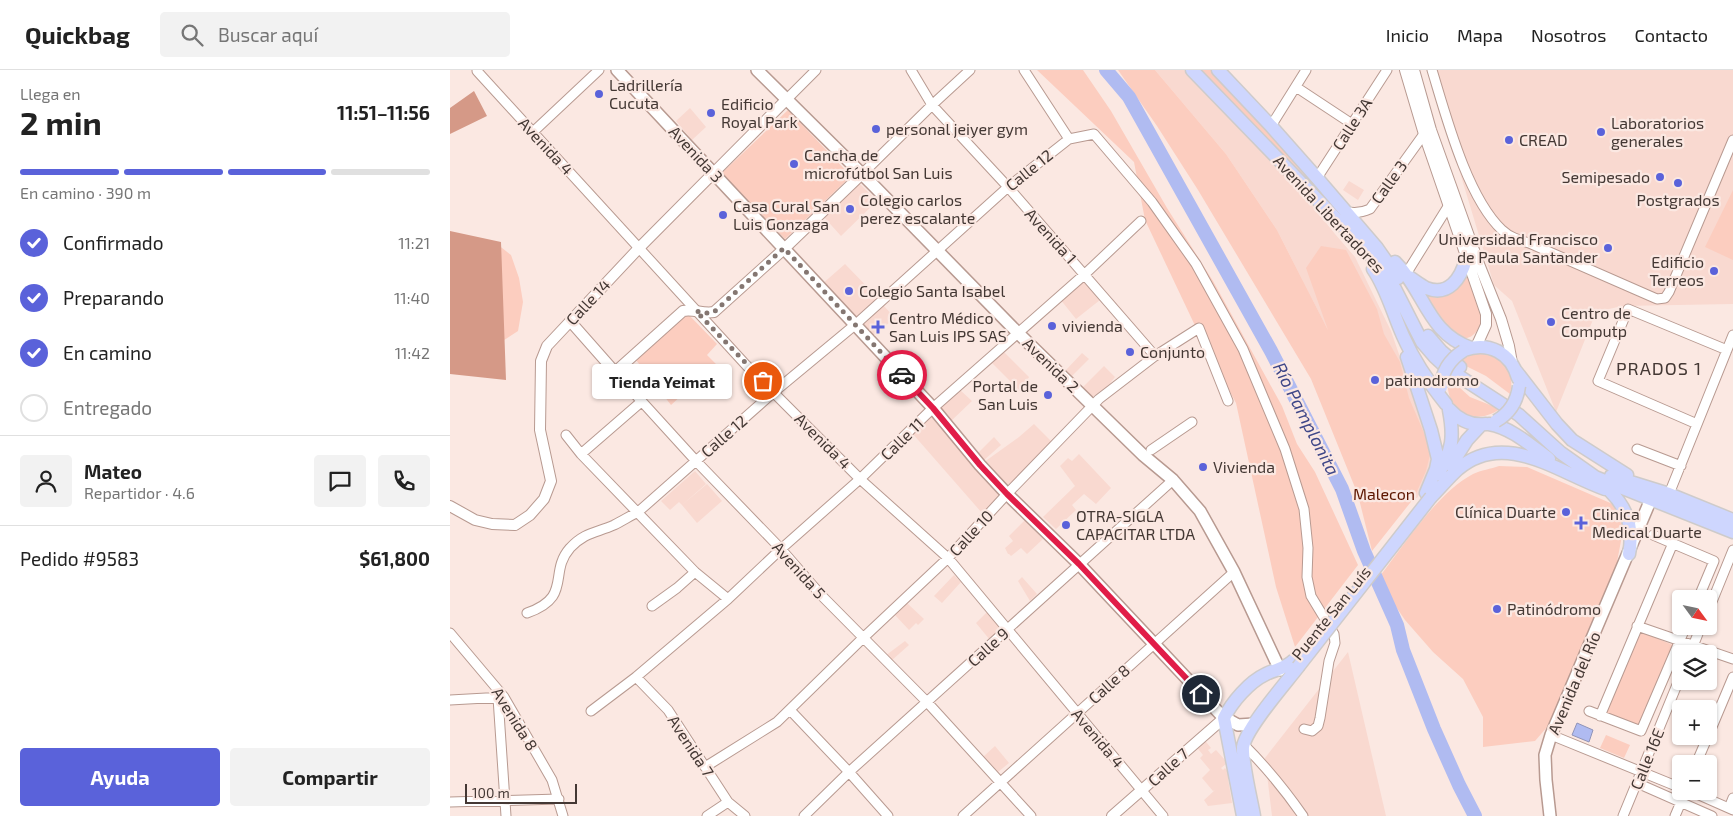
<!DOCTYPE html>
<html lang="es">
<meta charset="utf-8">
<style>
:root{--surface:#fff;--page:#f2f2f2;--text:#222;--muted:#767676;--line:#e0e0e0;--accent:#5a62da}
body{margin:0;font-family:"Exo 2",sans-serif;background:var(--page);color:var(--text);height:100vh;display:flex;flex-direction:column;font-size:19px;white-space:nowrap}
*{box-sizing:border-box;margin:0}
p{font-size:16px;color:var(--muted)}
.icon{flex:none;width:28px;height:28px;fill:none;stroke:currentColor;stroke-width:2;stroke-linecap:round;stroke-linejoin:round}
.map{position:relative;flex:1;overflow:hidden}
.drawer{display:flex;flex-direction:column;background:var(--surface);width:450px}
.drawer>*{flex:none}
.needle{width:32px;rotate:123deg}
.tools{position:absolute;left:1222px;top:520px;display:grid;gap:10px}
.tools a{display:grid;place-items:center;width:45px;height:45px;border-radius:5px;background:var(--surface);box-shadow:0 1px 4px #0004;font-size:25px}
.scale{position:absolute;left:15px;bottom:12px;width:112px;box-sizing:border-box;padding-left:5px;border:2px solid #443834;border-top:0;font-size:14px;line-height:18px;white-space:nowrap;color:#443834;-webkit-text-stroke:4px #fbe8e2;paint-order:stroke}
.pin{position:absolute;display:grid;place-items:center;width:42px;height:42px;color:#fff;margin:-21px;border:2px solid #fff;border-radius:50%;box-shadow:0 1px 5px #0007}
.courier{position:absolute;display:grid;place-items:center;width:50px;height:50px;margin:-25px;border:4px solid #e11d48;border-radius:50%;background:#fff;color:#222;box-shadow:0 1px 6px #0007}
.bubble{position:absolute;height:35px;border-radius:5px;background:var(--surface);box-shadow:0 1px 4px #0004;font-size:16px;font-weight:700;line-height:35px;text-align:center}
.summary em{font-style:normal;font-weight:700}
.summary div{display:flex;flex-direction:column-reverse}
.summary{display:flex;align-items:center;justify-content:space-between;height:85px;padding:0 20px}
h1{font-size:32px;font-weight:700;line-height:38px}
.bar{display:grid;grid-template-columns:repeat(4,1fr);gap:8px 5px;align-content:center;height:60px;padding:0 20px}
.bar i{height:6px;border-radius:4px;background:var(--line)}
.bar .current{background:var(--accent)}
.bar p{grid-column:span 4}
.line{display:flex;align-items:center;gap:12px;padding:0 20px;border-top:1px solid var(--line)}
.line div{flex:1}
.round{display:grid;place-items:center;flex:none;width:52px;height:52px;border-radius:5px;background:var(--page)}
ol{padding:0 20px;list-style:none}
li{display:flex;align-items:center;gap:15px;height:55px}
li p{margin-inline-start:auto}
li .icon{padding:5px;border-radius:50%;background:var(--accent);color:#fff;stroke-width:4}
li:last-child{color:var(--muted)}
li i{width:28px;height:28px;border:2px solid var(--line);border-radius:50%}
.primary-button{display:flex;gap:10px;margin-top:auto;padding:10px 20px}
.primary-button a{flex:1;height:58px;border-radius:5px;background:var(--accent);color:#fff;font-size:20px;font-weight:700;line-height:58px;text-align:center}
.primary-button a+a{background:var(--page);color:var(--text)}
header{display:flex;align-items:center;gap:30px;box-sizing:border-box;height:70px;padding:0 25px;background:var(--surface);border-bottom:1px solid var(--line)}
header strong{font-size:24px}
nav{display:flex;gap:28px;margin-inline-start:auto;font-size:18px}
.search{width:350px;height:45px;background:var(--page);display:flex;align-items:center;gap:12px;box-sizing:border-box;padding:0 18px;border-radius:5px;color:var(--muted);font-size:19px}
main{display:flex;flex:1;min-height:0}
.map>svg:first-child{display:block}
.built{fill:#f9d9d0}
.green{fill:#fccdbf}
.forest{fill:#d59987}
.water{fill:#b0bbf1;stroke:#9094b8}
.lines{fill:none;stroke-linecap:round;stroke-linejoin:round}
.river{stroke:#b0bbf1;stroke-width:14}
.minor-casing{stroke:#b89a91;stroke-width:11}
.tertiary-casing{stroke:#b89a91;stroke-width:12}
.secondary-casing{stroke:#b89a91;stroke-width:14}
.primary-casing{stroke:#cecbca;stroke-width:15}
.minor{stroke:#fff;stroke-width:9}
.tertiary{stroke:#fff;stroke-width:10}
.secondary{stroke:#fff;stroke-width:11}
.primary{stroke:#ced6fe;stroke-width:12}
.primary-bridge-casing{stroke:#cecbca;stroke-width:15;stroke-linecap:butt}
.primary-bridge{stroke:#ced6fe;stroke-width:12}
.done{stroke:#847671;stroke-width:5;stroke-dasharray:0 9}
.route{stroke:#e11d48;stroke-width:6}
.poi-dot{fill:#5a62da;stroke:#fbe8e2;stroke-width:2}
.labels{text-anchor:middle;stroke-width:4.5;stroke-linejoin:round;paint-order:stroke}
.poi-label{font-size:16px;fill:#443834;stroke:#fbe8e2;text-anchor:start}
.street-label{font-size:16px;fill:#443834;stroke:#fbe8e2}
.park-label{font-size:16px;fill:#5d1600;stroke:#fbe8e2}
.neighbourhood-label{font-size:18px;letter-spacing:1px;fill:#443834;stroke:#fbe8e2}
.water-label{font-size:18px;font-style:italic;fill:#3f4788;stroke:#fbe8e2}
</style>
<header>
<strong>Quickbag</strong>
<div class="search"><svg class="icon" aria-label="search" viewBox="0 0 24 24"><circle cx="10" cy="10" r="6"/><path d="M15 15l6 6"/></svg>Buscar aquí</div>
<nav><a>Inicio</a><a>Mapa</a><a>Nosotros</a><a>Contacto</a></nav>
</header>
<main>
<section class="drawer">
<div class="summary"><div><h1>2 min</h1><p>Llega en</p></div><em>11:51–11:56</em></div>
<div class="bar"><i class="current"></i><i class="current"></i><i class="current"></i><i></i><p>En camino · 390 m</p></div>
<ol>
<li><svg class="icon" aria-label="check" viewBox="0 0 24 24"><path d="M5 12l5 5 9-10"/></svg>Confirmado<p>11:21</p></li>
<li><svg class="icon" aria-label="check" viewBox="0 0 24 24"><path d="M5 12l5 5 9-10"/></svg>Preparando<p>11:40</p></li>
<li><svg class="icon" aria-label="check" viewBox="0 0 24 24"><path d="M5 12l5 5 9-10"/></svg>En camino<p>11:42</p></li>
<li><i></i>Entregado</li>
</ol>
<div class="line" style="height:90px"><a class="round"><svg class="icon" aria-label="person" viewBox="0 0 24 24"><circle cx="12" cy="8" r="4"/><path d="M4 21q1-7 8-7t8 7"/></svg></a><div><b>Mateo</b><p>Repartidor · 4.6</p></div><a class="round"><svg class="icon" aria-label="chat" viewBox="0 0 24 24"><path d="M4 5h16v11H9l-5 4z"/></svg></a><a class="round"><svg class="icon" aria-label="phone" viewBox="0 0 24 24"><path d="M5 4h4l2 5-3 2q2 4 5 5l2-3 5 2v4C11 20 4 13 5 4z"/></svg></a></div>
<div class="line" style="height:65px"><div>Pedido #9583</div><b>$61,800</b></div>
<div class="primary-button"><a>Ayuda</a><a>Compartir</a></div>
</section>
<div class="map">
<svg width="1283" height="746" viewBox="0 0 1283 746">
<rect width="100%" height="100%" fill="#fbe8e2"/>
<path class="built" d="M705 0H734L844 113 885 164 905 187 941 261 975 360 981 381 980 407 967 428H964V424L891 286 827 160 776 84Z
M977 0H1283V234L1172 236 1146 242 1106 342 1062 231 1044 215 1001 73Z
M240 38 256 57 242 70 226 51Z
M899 111 914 120 908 130 893 120Z
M409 113 427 131 391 166 373 146Z
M395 194 430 230 404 251 371 215Z
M632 210 650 230 626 249 610 229Z
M433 235 447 250 443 253 441 251 424 266 412 254Z
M553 281 579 307 571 322 541 292Z
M632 283 639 289 622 306 616 300Z
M654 296 665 307 658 316 640 329 631 319Z
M510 320 522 331 500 352 487 340Z
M480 344 553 422 532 443 462 363Z
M584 354 602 372 559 419 530 395 569 367Z
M544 367 551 375 533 391 527 384Z
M629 384 661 418 646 434 634 424 622 435 626 440 606 459 593 447 625 416 610 396 618 388 622 391Z
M245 401 256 414 232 435 229 432 220 440 211 431Z
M257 414 272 431 247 453 232 435Z
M575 450 593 469 577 484 571 478 561 486 559 484H558L555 478 563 471 559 466Z
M504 505 511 512 492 533 484 526Z
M572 507 587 524 580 531 568 511Z
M457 533 474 549 468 555 466 553 459 560 445 545Z
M537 542 552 559 540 570 526 553Z
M455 571 459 575 441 591 435 586Z
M898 582 936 746H822L815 688Z
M753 668 761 678 758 680 761 684 766 680 775 690 776 694 771 698 773 700 775 698 779 703 780 708 778 709 782 733 758 736 754 730 765 720 763 721 752 708 760 700 750 688 753 685 745 675Z
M545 676 559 693 548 702 533 687Z"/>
<path class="green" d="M587 0H633L661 41 717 138 763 211 832 336 847 374 865 402 908 495 845 577 826 517 786 333 749 264 695 150 684 92Z
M668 0H705L776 84 827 160 878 260 856 198 871 176 896 180 927 239 934 264 950 292 959 328 978 372 980 385 976 401 964 428 922 481 908 425 861 309 748 120 707 56Z
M745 0H766L914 172Z
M338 40 401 106 335 169 272 103Z
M1283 120V190L1255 177Z
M47 174 61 185 69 208 73 232 68 261 45 276Z
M1017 204C1023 221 1041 251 1023 265 1016 271 1008 267 1001 263 993 257 974 226 967 216 995 223 1001 232 1017 204Z
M238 244 267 274 257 285 266 294 221 335 186 290Z
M1036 283C1056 291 1065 302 1060 324L1036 306 1008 292 1021 284Z
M998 307 1020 327 1050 339C1022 358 994 340 998 307Z
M1049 396 1077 397 1165 435 1172 454 1171 471 1166 497 1098 656 1085 671 1033 677V647L1013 609 983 582 955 550 940 528 930 506C955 474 987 423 1023 404 1031 400 1041 399 1049 396Z
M1187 560 1223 575 1189 657 1153 643Z
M1156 665 1180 675 1174 688 1150 678Z"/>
<path class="forest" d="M24 21 37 46 0 64V38Z
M0 161 51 172 56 310 0 304Z"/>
<path class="water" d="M1127 653 1143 660 1139 672 1122 665Z"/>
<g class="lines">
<path class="river" d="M656 0 679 27 821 281 892 419 914 481 947 555 953 580 984 659 1009 715 1025 746"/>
<g class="minor-casing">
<path id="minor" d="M461 0 482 35 558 117 705 286
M574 0 619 69 644 64 702 132 746 194 793 279 835 379 854 439 858 478 857 507 861 526 884 564 885 573 879 591 870 648 868 656 862 661 854 659
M982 0C996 46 1017 127 1052 160 1059 167 1069 170 1079 173L1207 229 1215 228 1219 222 1283 70
M27 1 296 295 410 409 498 488 713 746
M846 17 902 54
M336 30 366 0
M821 56 856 0
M83 62 149 0
M412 104 482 35 520 0
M867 108 937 0
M895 141C904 144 911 143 920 139L974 64
M956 204 999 135
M165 302 246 391 331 479 371 525 477 632 581 746
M1247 354 1148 311 1178 239 1277 280
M116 365 131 384 245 502 278 529
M1187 379 1231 396
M701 380 742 352
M131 384 191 332
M1219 424 1283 265
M1203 465 1264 491 1248 529
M202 536 227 518 245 502
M1259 539 1283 480
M77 543C123 527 98 503 120 478 135 462 146 463 164 455 172 451 180 446 188 442L324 322 406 254 558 117 619 69
M1187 556 1283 589
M0 563 54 627 102 710 113 746
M1240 584 1251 556
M186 607 218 640 278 732 295 746
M48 628 56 746
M0 630 54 627
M340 640 399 702 438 746
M141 641 186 607 278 529 331 479 410 409 483 338 635 204 691 151
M1139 641 1191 661 1236 556
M1150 646 1223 473
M1259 664 1283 607
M1101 665 1231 718
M794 675C816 697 835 720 853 746
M1246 694 1258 666
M255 697 327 652 413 568 498 488 557 424 649 329 705 286 749 258 778 331
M1187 713 1262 746
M1240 721 1283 740
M0 732 109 729
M1279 738 1283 728
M257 746 278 732
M354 746 399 702 723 410
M513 746 784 502
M1173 746 1231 605
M1225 746 1231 732"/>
</g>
<g class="tertiary-casing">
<path id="tertiary" d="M955 0 974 64 1036 244V255L1026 277
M964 0 981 60 1029 194 1051 249 1059 276 1062 293
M120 251 165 302 233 241C244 239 253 244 264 242L334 179 412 104
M0 436 25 450 42 454 65 455 80 445 94 429 101 411 90 360 91 291 97 276 189 178 336 30
M662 746 774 648"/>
</g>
<g class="secondary-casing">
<path id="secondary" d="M167 0 483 338 530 395 557 424 629 494 772 646 788 655 804 654
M307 0 423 115 568 263 693 385 723 410 750 441 784 502 830 600
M1100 746 1096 710 1095 685 1101 665 1201 429"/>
</g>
<g class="primary-casing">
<path id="primary" d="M742 0 919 183 945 219 972 272 985 287 998 299 1069 345 1111 383 1145 407 1283 462
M768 0 821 56 867 108 927 178 948 208
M945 192C975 221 977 263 1021 278
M923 199C937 219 943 244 953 266 964 291 979 313 996 334
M959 207C964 210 970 215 976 218 999 227 1011 208 1016 189
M978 266 991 281 1010 297
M1014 280C1039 271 1061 283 1068 308
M957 287 981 360 988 389 986 399 976 423
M1066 301 1107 354 1122 370 1177 405
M999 339C1009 350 1021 356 1036 354
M1039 354C1062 358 1080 375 1099 389
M1001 395 1017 370 1031 355
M988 404C1003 380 1004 366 999 340
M1161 406 1219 424 1283 450
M1160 421C1178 439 1184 459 1179 484
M981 427C990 418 998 408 1008 399 1055 359 1109 403 1155 419
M793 746 774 648C782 632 799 612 816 604 826 599 835 599 844 590
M804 746C801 729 792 693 793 677 796 658 835 614 848 597"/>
</g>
<use href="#minor" class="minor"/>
<use href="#tertiary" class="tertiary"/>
<use href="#secondary" class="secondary"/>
<use href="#primary" class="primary"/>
<g class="primary-bridge-casing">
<path id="primary-bridge" d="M991 317C992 301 999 290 1013 281
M1046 351C1060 343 1067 332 1069 316
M848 597 981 427"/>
</g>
<use href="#primary-bridge" class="primary-bridge"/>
</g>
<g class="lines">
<path class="done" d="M313 311 246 241 257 243 264 242 334 178 452 305"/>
<path class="route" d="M452 305 483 338 530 395 557 424 629 494 751 624"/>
</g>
<g class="poi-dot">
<circle cx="149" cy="24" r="5"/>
<circle cx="261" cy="43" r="5"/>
<circle cx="426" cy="59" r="5"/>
<circle cx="1151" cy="62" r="5"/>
<circle cx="1059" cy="70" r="5"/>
<circle cx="344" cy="94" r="5"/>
<circle cx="1210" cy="107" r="5"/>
<circle cx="1228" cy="113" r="5"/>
<circle cx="400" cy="139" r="5"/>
<circle cx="273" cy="145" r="5"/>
<circle cx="1158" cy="178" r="5"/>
<circle cx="1264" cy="201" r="5"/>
<circle cx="399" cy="221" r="5"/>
<circle cx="1101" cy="252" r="5"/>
<circle cx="602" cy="256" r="5"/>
<path d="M425.5 249.5h5v5h5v5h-5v5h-5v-5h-5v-5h5z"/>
<circle cx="680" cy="282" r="5"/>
<circle cx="925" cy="310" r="5"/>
<circle cx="598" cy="325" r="5"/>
<circle cx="753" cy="397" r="5"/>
<circle cx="1116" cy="442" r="5"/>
<path d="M1128.5 445.5h5v5h5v5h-5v5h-5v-5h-5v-5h5z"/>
<circle cx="616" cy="455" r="5"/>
<circle cx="1047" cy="539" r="5"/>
</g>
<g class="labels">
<g class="poi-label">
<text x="159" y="21">Ladrillería<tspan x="159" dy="18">Cucuta</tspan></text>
<text x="271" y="40">Edificio<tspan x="271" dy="18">Royal Park</tspan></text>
<text x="1161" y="59">Laboratorios<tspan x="1161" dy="18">generales</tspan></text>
<text x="436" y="65">personal jeiyer gym</text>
<text x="1069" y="76">CREAD</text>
<text x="354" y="91">Cancha de<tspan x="354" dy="18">microfútbol San Luis</tspan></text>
<text x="1200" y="113" text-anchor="end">Semipesado</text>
<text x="410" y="136">Colegio carlos<tspan x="410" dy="18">perez escalante</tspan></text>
<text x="1228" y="136" text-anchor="middle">Postgrados</text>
<text x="283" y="142">Casa Cural San<tspan x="283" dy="18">Luis Gonzaga</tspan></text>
<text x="1148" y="175" text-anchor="end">Universidad Francisco<tspan x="1148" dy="18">de Paula Santander</tspan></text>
<text x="1254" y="198" text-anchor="end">Edificio<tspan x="1254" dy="18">Terreos</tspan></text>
<text x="409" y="227">Colegio Santa Isabel</text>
<text x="1111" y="249">Centro de<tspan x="1111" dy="18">Computp</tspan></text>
<text x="439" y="254">Centro Médico<tspan x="439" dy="18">San Luis IPS SAS</tspan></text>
<text x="612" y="262">vivienda</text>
<text x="690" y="288">Conjunto</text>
<text x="935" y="316">patinodromo</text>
<text x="588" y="322" text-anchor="end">Portal de<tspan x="588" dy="18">San Luis</tspan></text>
<text x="763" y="403">Vivienda</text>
<text x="1106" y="448" text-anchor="end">Clínica Duarte</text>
<text x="1142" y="450">Clinica<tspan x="1142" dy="18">Medical Duarte</tspan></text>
<text x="626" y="452">OTRA-SIGLA<tspan x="626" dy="18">CAPACITAR LTDA</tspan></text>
<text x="1057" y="545">Patinódromo</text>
</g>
<g class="street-label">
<text transform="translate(902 54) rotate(-57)" y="6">Calle 3A</text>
<text transform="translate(96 76) rotate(47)" y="6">Avenida 4</text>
<text transform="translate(246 84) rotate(47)" y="6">Avenida 3</text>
<text transform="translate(579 100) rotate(-39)" y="6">Calle 12</text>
<text transform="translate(939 112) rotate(-54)" y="6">Calle 3</text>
<text transform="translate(879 144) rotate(47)" y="6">Avenida Libertadores</text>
<text transform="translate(601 166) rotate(48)" y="6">Avenida 1</text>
<text transform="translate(138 232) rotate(-47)" y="6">Calle 14</text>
<text transform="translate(601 295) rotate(44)" y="6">Avenida 2</text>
<text transform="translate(274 366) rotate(-41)" y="6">Calle 12</text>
<text transform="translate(452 369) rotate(-44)" y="6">Calle 11</text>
<text transform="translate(373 371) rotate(45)" y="6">Avenida 4</text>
<text transform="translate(521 463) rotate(-47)" y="6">Calle 10</text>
<text transform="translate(349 500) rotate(48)" y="6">Avenida 5</text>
<text transform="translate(881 543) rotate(-51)" y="6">Puente San Luís</text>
<text transform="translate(538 577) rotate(-42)" y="6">Calle 9</text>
<text transform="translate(1124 613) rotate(-67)" y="6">Avenida del Río</text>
<text transform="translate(659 614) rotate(-42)" y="6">Calle 8</text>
<text transform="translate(65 649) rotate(58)" y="6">Avenida 8</text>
<text transform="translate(648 668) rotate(50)" y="6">Avenida 4</text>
<text transform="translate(241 676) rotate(57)" y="6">Avenida 7</text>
<text transform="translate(1197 689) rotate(-68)" y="6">Calle 16E</text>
<text transform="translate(718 697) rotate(-42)" y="6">Calle 7</text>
</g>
<g class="park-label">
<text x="934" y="430">Malecon</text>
</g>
<g class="neighbourhood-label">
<text x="1209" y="305">PRADOS 1</text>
</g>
<g class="water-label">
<text transform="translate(856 349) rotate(63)" y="6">Río Pamplonita</text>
</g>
</g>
</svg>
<div class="tools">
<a><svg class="needle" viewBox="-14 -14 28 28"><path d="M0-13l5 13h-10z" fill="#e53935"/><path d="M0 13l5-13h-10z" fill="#767676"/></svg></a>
<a><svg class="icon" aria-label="layers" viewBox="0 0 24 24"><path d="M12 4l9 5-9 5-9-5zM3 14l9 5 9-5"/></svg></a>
<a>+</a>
<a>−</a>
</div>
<div class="scale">100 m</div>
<div class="pin" style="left:313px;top:311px;background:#ea580c"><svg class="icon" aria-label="bag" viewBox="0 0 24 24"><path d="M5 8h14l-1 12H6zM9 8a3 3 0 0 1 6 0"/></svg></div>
<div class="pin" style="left:751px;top:624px;background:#1f2937"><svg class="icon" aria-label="home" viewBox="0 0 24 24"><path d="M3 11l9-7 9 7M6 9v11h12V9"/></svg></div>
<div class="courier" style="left:452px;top:305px"><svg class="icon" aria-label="car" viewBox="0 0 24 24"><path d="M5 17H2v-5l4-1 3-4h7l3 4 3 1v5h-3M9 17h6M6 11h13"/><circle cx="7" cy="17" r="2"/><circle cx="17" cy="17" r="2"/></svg></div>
<div class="bubble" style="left:142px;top:294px;width:140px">Tienda Yeimat</div>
</div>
</main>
